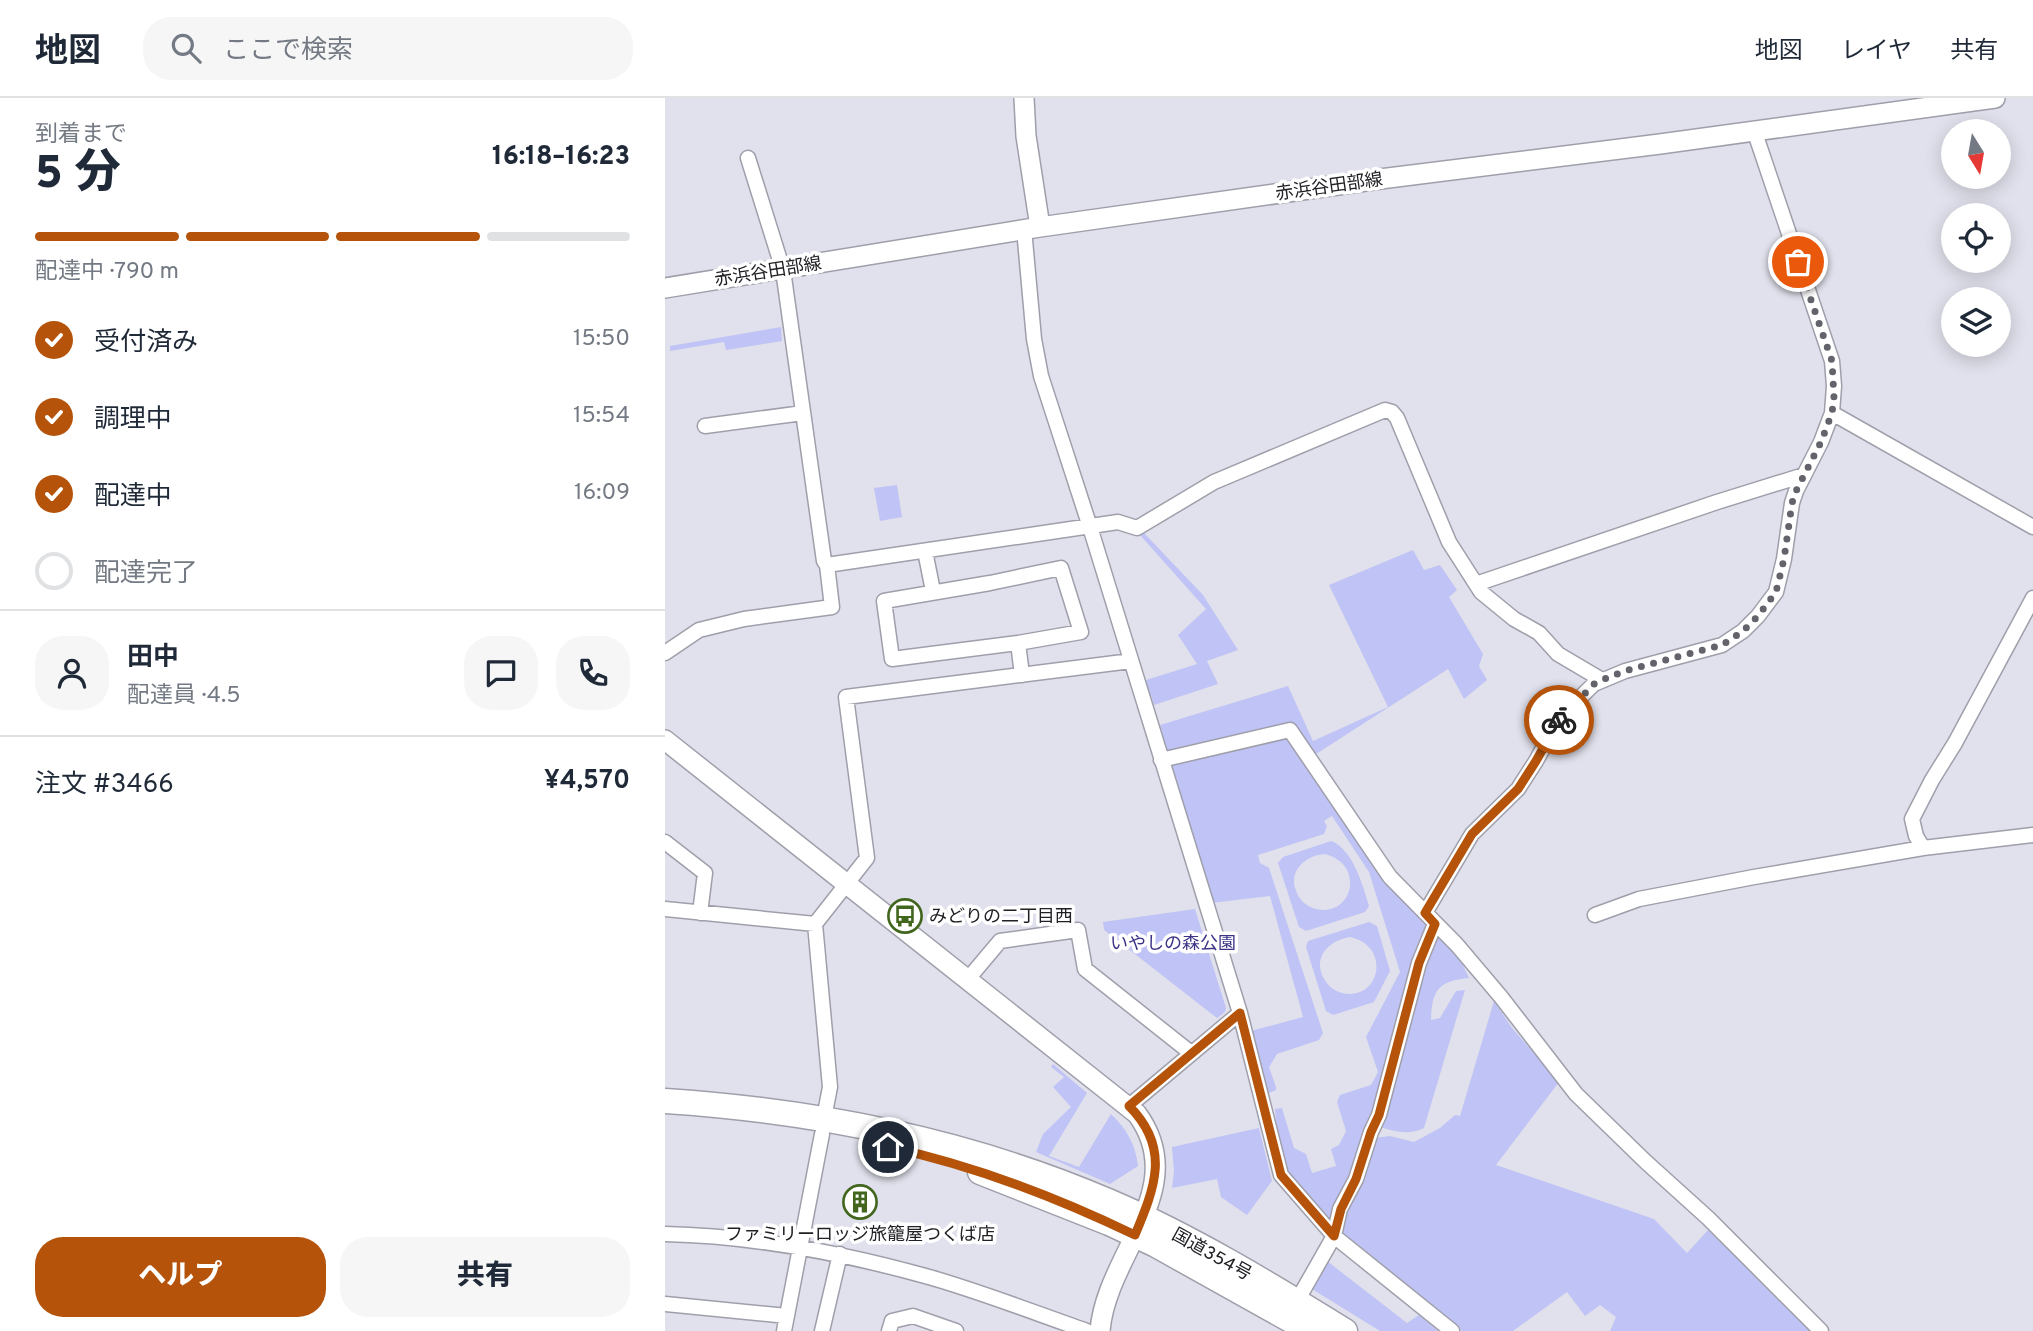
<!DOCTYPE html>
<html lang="ja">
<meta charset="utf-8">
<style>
:root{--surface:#fff;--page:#f6f6f7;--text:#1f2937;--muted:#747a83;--line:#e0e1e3;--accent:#b45309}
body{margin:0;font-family:Overpass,"Noto Sans JP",sans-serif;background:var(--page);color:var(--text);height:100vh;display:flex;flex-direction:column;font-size:26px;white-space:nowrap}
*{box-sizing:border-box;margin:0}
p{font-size:23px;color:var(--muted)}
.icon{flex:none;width:38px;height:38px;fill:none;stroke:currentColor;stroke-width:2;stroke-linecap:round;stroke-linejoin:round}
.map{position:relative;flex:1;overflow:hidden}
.panel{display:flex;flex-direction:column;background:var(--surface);width:665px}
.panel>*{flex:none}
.needle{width:46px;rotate:169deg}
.controls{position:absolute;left:1276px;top:21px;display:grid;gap:14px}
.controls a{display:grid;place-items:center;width:70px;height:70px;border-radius:50%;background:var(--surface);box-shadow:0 4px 18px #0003;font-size:35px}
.pin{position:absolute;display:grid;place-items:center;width:60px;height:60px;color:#fff;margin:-30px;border:4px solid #fff;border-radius:50%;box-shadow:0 2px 7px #0007}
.courier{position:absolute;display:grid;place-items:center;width:70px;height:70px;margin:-35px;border:5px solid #b45309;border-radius:50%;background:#fff;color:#222;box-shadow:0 2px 9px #0007}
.headline em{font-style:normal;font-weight:800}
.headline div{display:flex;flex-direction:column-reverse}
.headline{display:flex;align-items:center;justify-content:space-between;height:119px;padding:0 35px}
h1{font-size:46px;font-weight:800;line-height:52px}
.bar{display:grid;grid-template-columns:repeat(4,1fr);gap:10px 7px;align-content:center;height:84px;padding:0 35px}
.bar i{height:9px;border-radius:5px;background:var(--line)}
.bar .on{background:var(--accent)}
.bar p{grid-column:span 4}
.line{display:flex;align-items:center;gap:18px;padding:0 35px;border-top:2px solid var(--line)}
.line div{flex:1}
.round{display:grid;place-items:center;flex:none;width:74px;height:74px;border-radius:28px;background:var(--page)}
ol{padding:0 35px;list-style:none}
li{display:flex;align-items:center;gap:21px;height:77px}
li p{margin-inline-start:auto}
li .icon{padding:7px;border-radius:50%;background:var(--accent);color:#fff;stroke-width:4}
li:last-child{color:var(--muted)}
li i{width:38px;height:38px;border:4px solid var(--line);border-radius:50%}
.button{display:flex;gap:14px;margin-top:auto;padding:14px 35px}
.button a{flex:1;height:80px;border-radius:28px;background:var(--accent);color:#fff;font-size:28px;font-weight:800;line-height:80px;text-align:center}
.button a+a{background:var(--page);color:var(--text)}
header{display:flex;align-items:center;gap:42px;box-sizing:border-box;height:98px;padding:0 35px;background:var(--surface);border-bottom:2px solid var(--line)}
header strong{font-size:33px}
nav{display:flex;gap:38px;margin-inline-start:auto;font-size:24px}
.search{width:490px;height:63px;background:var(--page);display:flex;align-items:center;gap:18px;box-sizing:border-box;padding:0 24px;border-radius:28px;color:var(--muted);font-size:26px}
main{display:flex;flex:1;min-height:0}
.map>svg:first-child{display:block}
.green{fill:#c0c3f5;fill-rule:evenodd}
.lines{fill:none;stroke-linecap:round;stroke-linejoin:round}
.street-casing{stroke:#9e9faa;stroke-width:17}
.secondary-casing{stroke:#9e9faa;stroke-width:22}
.highway-casing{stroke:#9e9faa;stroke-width:27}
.street{stroke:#fff;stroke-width:14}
.secondary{stroke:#fff;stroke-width:19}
.highway{stroke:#fff;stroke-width:24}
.done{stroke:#63646b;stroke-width:7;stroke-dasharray:0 12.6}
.route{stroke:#b45309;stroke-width:9}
.labels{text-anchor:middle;stroke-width:7;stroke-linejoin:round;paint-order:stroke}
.street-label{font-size:18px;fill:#202025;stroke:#fff}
.poi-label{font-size:18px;fill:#202025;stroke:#fff;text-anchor:start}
.park-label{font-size:18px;fill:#3a3386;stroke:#fff}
</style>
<header>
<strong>地図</strong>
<div class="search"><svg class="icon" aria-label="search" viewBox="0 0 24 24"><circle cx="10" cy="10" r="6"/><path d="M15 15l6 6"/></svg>ここで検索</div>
<nav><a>地図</a><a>レイヤ</a><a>共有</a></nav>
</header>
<main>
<section class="panel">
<div class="headline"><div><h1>5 分</h1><p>到着まで</p></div><em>16:18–16:23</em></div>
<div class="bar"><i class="on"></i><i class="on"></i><i class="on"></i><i></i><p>配達中 · 790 m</p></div>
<ol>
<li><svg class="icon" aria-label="check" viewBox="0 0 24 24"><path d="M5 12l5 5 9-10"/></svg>受付済み<p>15:50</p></li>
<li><svg class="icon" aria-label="check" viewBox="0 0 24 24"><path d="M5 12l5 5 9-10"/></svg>調理中<p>15:54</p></li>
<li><svg class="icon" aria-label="check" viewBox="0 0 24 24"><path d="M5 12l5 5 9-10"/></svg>配達中<p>16:09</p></li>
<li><i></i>配達完了</li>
</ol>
<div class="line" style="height:126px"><a class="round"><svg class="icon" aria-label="person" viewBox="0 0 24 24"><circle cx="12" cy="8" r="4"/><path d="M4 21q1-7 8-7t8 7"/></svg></a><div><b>田中</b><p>配達員 · 4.5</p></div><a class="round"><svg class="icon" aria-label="chat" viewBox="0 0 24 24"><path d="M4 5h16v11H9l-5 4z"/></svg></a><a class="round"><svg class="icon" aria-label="phone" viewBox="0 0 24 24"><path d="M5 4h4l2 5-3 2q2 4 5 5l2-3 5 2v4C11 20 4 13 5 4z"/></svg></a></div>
<div class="line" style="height:91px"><div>注文 #3466</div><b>¥4,570</b></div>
<div class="button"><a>ヘルプ</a><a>共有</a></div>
</section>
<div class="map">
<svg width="1368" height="1233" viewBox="0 0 1368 1233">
<rect width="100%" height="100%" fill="#e0e1ec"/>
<path class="green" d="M116 229 117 243 61 252 59 244 5 253V248Z
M232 387 237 419 215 423 209 390Z
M479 435 538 497 573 552 542 563 553 586 489 607 486 597 481 595 478 583 532 566 513 537 541 511 475 437Z
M748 452 759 472 775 467 792 492 784 499 818 556 814 568 822 582 799 601 783 571 648 658 626 628 503 654 500 653 495 640 498 637 495 627 623 588 648 643 723 609 664 487Z
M620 639 624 640 761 822V828L704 1027 687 1081 667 1122 662 1123 622 1076 612 1033 610 1011 617 1010 629 1050 641 1056 647 1075 671 1068 666 1051 674 1047 681 1033 672 1004 675 997 706 987 713 974 701 939 735 874 704 774 667 718 659 723 662 728 659 736 593 757 595 765 604 770 658 935 654 942 612 956 604 969 611 989V992L602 996 586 933 638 919 605 798 546 805 504 668 507 663Z
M666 743C688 751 698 788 704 808L700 814 641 833 634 829 613 765 618 759ZM659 756C701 765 688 820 651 811 642 809 634 802 631 793 623 773 640 758 659 756Z
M530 811 561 910 560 914 552 920 439 832 438 824Z
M704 824 712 828 725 873 709 904 668 917 661 913 641 849 643 843ZM685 839C727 848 715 904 677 895 668 893 661 886 657 877 649 857 666 842 685 839Z
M774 834 792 855 804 880C773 883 767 892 766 922L775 920 791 893 800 892 759 1030C743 1038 728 1033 712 1028L759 867Z
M829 903 847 930 894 984 831 1067 989 1121 1022 1155 1043 1132 1148 1233H945L951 1219 935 1207 920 1218 902 1194 848 1233H797L678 1136 681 1109 708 1040 725 1038 749 1044 775 1030 790 1017 795 1018Z
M388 966 422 995 384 1058 414 1069 446 1016C461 1030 471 1047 473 1068L445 1086 371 1054 378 1036 406 1009 388 989 399 979 386 969Z
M594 1030 607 1083 582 1117 556 1099 552 1081 507 1090 509 1073 507 1049Z
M662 1163 742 1225 754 1217 773 1233H715L647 1191Z"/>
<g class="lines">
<g class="street-casing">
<path id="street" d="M83 60 118 172 159 463 162 467 453 424 472 430 549 384 720 312 727 314 732 320 784 444 816 494 849 521 874 535 893 556 937 582
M359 131 369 241 376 278 425 429 575 915 616 1077 669 1138 787 1233
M1167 315 1368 429
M40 328 138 315
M260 453 268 493
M396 470 416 534 353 545 227 561 219 503 325 485Z
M811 486 1052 404 1139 377
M353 545 357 577
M0 555 34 532 79 521 167 509 162 467
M496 662 625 632 725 779 792 847 836 899 911 996 981 1064 1043 1120 1156 1233
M0 744 40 775 35 815
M1258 750 1251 738 1247 721 1267 682 1290 645 1368 500
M0 811 150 826 202 760 181 599 466 563
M760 815 807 736 853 691 871 663 895 619 929 586 960 573 1057 547 1078 533 1093 518 1111 494 1119 461 1127 405 1131 393 1156 344 1167 315 1169 288 1167 263 1089 32
M930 817 974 801 1089 779 1258 750 1368 737
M150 826 165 989 159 1020
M303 881 335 843 413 832 420 871 526 955
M464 1008 575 915
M0 1136C90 1138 178 1155 264 1179 317 1194 370 1215 422 1233
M632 1203 669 1138 675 1111 691 1081 706 1034 714 1017 754 865 770 826
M0 1206 122 1218
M119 1233 157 1036
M157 1233 175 1156
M224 1233 227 1223 248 1218 291 1233"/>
</g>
<g class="secondary-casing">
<path id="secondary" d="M359 0 361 38 375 129
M0 190 375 129 715 81 995 46 1330 0
M0 642 472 1016C527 1091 441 1156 435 1233"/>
</g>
<g class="highway-casing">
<path id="highway" d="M0 1003C152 1013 303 1043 443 1103 525 1138 604 1186 680 1233
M315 1074 444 1125 491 1147 645 1233"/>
</g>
<use href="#street" class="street"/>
<use href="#secondary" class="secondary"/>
<use href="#highway" class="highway"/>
</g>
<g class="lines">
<path class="done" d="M894 622 929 586 937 582 960 573 1057 547 1078 533 1093 518 1111 494 1119 461 1127 405 1131 393 1156 344 1167 315 1169 300 1167 263 1133 164"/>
<path class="route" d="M223 1049C308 1067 391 1099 470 1137 490 1089 506 1050 464 1008L575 915 616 1077 669 1138 676 1111 691 1081 706 1034 714 1017 754 865 770 826 760 815 807 736 853 691 871 663 894 622"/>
</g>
<defs>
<g id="bus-ring" transform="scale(1.75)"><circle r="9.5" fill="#fff" stroke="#42661e" stroke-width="1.5"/><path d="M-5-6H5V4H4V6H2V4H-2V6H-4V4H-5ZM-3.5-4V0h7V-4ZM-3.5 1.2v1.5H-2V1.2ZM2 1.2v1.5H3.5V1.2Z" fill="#42661e"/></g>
<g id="building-ring" transform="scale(1.75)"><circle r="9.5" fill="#fff" stroke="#42661e" stroke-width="1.5"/><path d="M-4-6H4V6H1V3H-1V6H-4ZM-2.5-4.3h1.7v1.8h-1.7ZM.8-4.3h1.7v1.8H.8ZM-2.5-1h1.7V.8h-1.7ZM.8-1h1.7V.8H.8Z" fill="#42661e"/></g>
</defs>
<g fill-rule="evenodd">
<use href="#bus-ring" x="240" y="818"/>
<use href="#building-ring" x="195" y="1104"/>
</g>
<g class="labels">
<g class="street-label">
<text transform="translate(664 88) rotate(-8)" y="6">赤浜谷田部線</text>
<text transform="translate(103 173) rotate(-9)" y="6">赤浜谷田部線</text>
<text transform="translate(547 1156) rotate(29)" y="6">国道354号</text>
</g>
<g class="poi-label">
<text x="264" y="824">みどりの二丁目西</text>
<text x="195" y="1142" text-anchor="middle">ファミリーロッジ旅籠屋つくば店</text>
</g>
<g class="park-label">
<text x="508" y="851">いやしの森公園</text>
</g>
</g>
</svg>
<div class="controls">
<a><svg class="needle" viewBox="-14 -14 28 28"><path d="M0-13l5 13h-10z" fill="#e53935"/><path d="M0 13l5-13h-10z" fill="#747a83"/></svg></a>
<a><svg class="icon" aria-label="locate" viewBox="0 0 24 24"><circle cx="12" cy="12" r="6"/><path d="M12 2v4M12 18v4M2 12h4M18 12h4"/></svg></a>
<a><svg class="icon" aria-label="layers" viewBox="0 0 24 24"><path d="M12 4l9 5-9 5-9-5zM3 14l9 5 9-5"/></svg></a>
</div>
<div class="pin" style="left:1133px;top:164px;background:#ea580c"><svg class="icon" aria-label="bag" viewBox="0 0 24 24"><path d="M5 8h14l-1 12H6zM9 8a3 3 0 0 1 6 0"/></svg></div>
<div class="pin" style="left:223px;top:1049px;background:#1f2937"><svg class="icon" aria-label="home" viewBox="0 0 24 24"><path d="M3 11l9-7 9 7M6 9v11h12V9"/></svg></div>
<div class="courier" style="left:894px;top:622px"><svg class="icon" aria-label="bike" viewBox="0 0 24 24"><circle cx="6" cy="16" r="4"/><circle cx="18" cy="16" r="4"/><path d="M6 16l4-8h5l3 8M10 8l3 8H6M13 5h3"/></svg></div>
</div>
</main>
